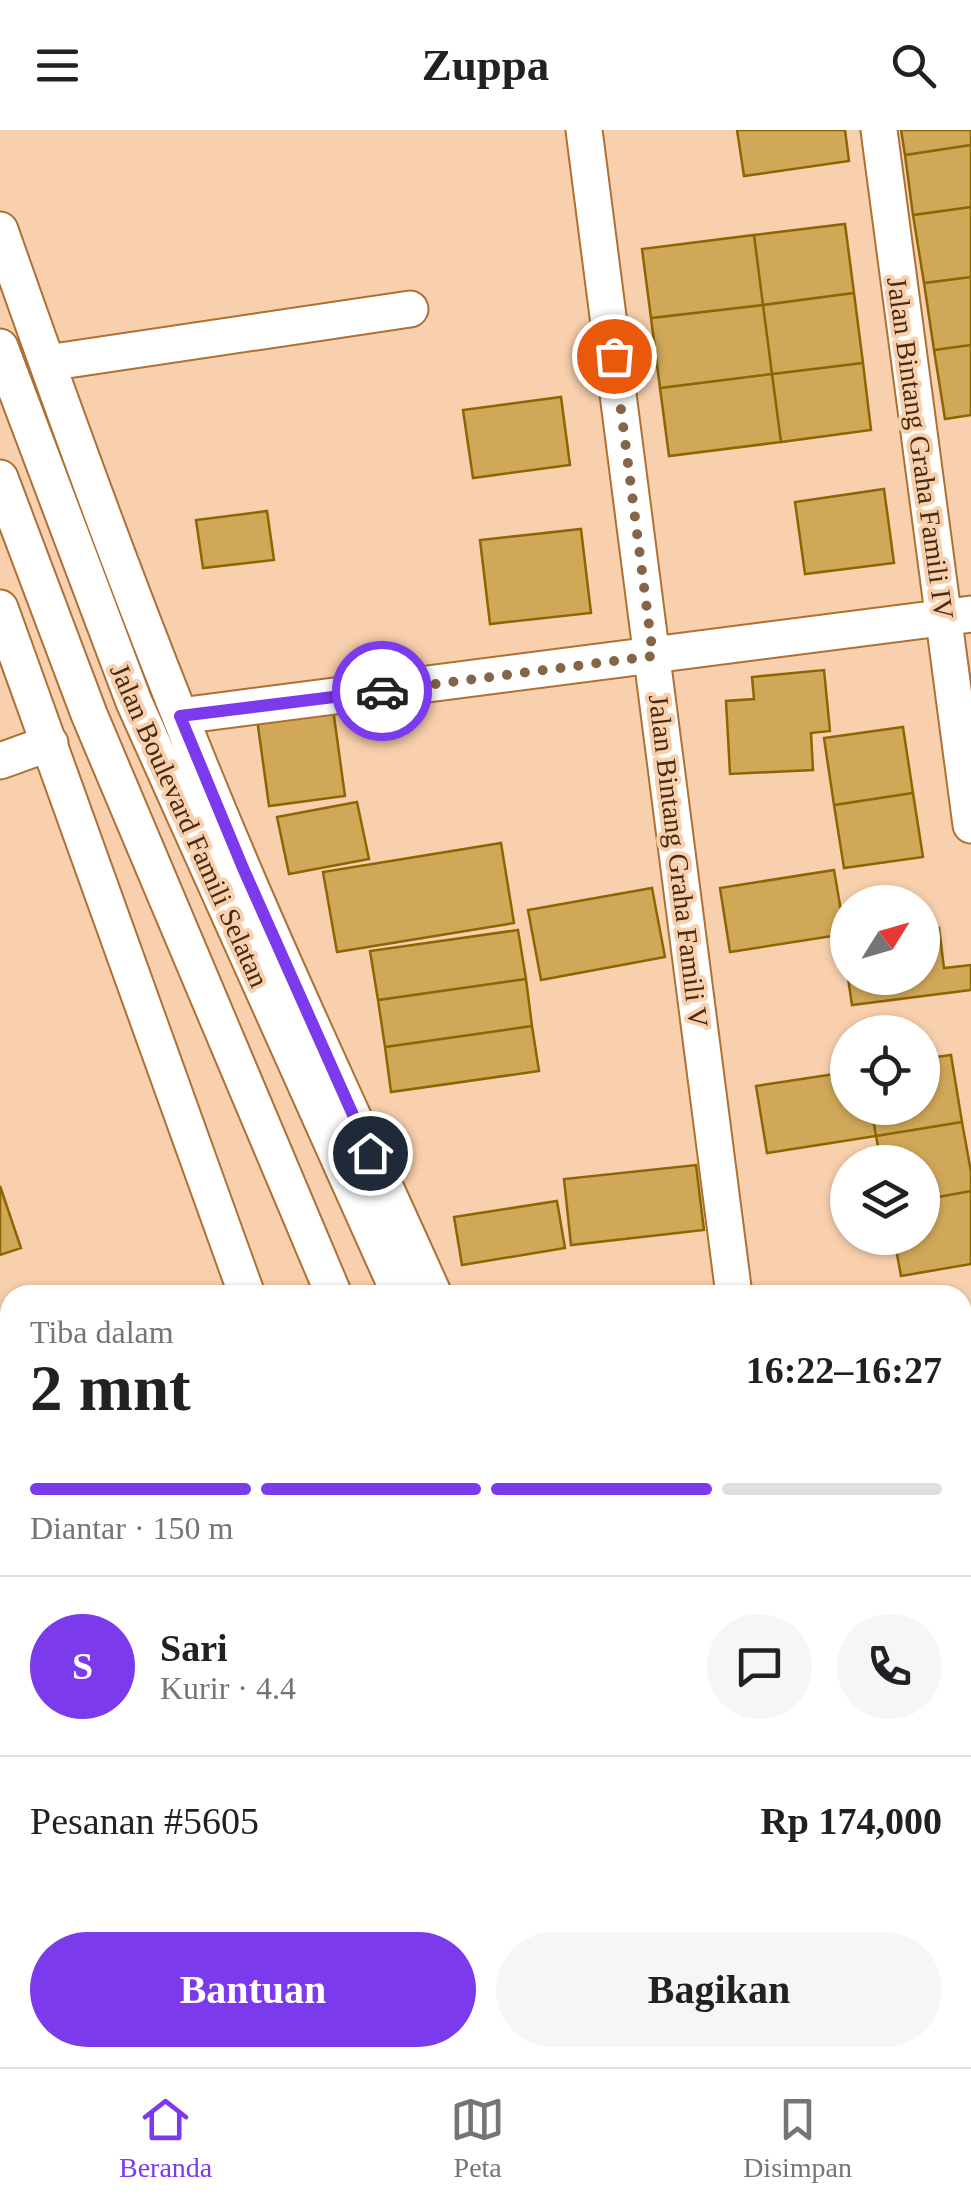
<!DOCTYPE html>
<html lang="id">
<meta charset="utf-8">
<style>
:root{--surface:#fff;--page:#f6f6f6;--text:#202124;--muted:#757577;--line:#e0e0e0;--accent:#7c3aed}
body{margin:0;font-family:Georgia,serif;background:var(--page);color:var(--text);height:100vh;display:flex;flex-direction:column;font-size:38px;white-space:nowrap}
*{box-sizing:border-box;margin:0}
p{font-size:32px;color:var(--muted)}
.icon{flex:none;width:55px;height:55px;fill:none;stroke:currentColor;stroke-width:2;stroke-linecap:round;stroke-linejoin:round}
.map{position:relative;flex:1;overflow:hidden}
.drawer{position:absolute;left:0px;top:1155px;width:972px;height:782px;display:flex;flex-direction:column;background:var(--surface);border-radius:30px 30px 0 0;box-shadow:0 2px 8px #0004}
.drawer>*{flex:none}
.needle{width:65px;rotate:53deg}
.fabs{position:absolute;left:830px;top:755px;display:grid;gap:20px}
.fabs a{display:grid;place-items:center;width:110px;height:110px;border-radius:50%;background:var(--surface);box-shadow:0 2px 8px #0004;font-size:50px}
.pin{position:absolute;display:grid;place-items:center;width:85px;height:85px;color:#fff;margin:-42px;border:5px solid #fff;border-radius:50%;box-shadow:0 2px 10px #0007}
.courier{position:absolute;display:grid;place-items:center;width:100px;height:100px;margin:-50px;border:8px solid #7c3aed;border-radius:50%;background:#fff;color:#222;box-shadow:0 2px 12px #0007}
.headline em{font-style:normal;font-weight:600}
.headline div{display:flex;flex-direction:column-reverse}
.headline{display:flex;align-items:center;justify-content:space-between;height:170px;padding:0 30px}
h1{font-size:65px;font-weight:600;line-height:75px}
.bar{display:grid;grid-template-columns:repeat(4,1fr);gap:15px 10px;align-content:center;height:120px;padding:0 30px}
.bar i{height:12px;border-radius:8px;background:var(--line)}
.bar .selected{background:var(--accent)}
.bar p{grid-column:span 4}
.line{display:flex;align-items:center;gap:25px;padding:0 30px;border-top:2px solid var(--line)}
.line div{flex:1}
.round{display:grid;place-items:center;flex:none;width:105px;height:105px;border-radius:52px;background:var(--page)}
.primary-button{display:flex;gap:20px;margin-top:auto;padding:20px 30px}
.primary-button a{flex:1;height:115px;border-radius:60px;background:var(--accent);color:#fff;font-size:40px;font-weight:600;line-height:115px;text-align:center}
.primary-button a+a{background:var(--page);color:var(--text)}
header{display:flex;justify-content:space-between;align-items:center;height:130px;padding:0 30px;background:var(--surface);font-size:45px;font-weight:600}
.tab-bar{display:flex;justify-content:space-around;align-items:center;height:140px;border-top:2px solid var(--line);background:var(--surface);font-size:28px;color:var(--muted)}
.tab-bar a{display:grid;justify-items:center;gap:5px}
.tab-bar .selected{color:var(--accent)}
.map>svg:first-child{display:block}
.building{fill:#d1a858;stroke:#8c6603;stroke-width:2.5}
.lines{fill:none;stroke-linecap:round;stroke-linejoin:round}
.street-casing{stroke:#ae7033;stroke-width:39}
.street{stroke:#fff;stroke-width:35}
.done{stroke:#856548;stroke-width:10;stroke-dasharray:0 18}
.route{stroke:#7c3aed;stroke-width:12}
.labels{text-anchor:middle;stroke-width:8;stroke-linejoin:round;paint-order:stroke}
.street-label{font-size:28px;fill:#462b12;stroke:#f9d0ad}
</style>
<header><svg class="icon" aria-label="menu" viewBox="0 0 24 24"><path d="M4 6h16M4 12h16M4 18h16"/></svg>Zuppa<svg class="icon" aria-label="search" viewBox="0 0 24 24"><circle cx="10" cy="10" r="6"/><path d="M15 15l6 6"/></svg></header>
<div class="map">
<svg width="971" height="1937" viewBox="0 0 971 1937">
<rect width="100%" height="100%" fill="#f9d0ad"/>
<path class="building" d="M737 0H845L849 31 744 46Z
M901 0H971V15L905 25Z
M971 15V77L913 85 905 25Z
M971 77V147L924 153 913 85Z
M845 94 854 163 763 175 754 105Z
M754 105 763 175 651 188 642 119Z
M971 147V215L934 220 924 153Z
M854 163 863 233 772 244 763 175Z
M763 175 772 244 660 258 651 188Z
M971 215V285L945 289 934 220Z
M863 233 871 300 781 312 772 244Z
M772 244 781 312 669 326 660 258Z
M561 267 570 335 473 348 463 280Z
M884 359 894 433 805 444 795 372Z
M267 381 274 430 203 438 196 390Z
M581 399 591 483 490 494 480 410Z
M824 540 830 601 811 603 813 640 730 644 726 571 754 569 752 547Z
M333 579 345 666 269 676 257 589Z
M903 597 913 663 834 675 824 608Z
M913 663 923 727 844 738 834 675Z
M357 672 369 729 289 744 277 687Z
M501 713 514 793 337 822 323 742Z
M834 740 845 804 730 822 720 758Z
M652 758 665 827 541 850 528 780Z
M939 798 944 838 971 835V860L852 875 848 848H922V800Z
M518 800 526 849 378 870 370 821Z
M526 849 532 896 385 917 378 870Z
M532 896 539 941 391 962 385 917Z
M951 925 962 992 876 1006 871 978H922V929Z
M848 942V978H871L876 1006 767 1023 756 956Z
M962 992 971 1042V1061L922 1070V1032H881L876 1006Z
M696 1035 704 1100 571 1115 564 1049Z
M0 1056 21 1118 0 1125Z
M971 1061V1134L901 1146 894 1108H922V1070Z
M557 1071 565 1118 462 1135 454 1087Z
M10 1194V1271L0 1275V1198Z
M10 1335V1429L0 1432V1339Z
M8 1684 10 1690V1755L0 1759V1686Z
M10 1755V1827L0 1831V1759Z
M971 1792V1899L962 1905V1799Z
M10 1827V1902L0 1906V1831Z
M10 1902V1928H92L95 1937H0V1906Z
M176 1928H286L287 1931 271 1937H180Z
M597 1928H701L705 1937H601Z"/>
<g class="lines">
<g class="street-casing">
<path id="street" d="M584 0 734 1165
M879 0 971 695
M0 100C75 314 153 528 242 737 303 881 370 1022 434 1165
M0 217 134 572 400 1165
M47 233 410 179
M0 348 89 584 334 1165
M0 478 247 1165
M180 586 971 484
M0 631 50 613
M962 1282 971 1281
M962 1330 971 1329
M962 1396 971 1407
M0 1459 10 1456
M0 1527 10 1524
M0 1597 5 1599 10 1606
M129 1928 132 1937
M789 1928 796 1937
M837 1928 844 1937
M901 1928 908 1937"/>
</g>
<use href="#street" class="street"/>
</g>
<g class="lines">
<path class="done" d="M382 561 653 526 614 226"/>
<path class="route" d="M370 1023 243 738 180 586 382 561"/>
</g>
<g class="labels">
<g class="street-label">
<text transform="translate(921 318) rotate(82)" y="10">Jalan Bintang Graha Famili IV</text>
<text transform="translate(190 695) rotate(66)" y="10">Jalan Boulevard Famili Selatan</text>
<text transform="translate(679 731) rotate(83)" y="10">Jalan Bintang Graha Famili V</text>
</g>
</g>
</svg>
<div class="fabs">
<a><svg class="needle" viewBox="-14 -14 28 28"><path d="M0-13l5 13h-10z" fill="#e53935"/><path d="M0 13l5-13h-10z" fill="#757577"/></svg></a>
<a><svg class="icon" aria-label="locate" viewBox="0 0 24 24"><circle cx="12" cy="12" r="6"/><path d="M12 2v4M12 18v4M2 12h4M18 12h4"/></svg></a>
<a><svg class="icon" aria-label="layers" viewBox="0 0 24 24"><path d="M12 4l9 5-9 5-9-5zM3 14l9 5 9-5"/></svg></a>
</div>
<div class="pin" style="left:614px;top:226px;background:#ea580c"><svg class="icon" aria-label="bag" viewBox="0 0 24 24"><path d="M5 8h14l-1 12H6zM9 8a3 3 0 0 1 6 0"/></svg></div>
<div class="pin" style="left:370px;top:1023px;background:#1f2937"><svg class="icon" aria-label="home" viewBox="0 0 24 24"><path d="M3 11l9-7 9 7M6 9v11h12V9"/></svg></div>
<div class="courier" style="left:382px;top:561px"><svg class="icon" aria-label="car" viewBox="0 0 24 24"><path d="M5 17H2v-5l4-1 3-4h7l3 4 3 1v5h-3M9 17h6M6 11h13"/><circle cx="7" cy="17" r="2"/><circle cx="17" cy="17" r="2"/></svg></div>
<section class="drawer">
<div class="headline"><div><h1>2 mnt</h1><p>Tiba dalam</p></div><em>16:22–16:27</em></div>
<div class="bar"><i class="selected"></i><i class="selected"></i><i class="selected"></i><i></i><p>Diantar · 150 m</p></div>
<div class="line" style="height:180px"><b class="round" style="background:var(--accent);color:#fff">S</b><div><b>Sari</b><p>Kurir · 4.4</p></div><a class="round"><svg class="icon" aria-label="chat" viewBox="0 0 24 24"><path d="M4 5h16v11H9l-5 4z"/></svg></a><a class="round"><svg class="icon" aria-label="phone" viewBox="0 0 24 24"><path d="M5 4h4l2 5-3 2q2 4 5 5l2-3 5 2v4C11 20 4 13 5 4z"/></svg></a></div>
<div class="line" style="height:130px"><div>Pesanan #5605</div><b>Rp 174,000</b></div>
<div class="primary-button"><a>Bantuan</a><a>Bagikan</a></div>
</section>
</div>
<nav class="tab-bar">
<a class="selected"><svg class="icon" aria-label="home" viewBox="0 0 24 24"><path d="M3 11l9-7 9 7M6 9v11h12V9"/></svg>Beranda</a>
<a><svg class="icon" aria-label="map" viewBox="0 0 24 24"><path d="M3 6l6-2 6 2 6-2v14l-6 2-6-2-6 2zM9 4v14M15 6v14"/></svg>Peta</a>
<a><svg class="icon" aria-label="saved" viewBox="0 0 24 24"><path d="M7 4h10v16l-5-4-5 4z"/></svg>Disimpan</a>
</nav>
